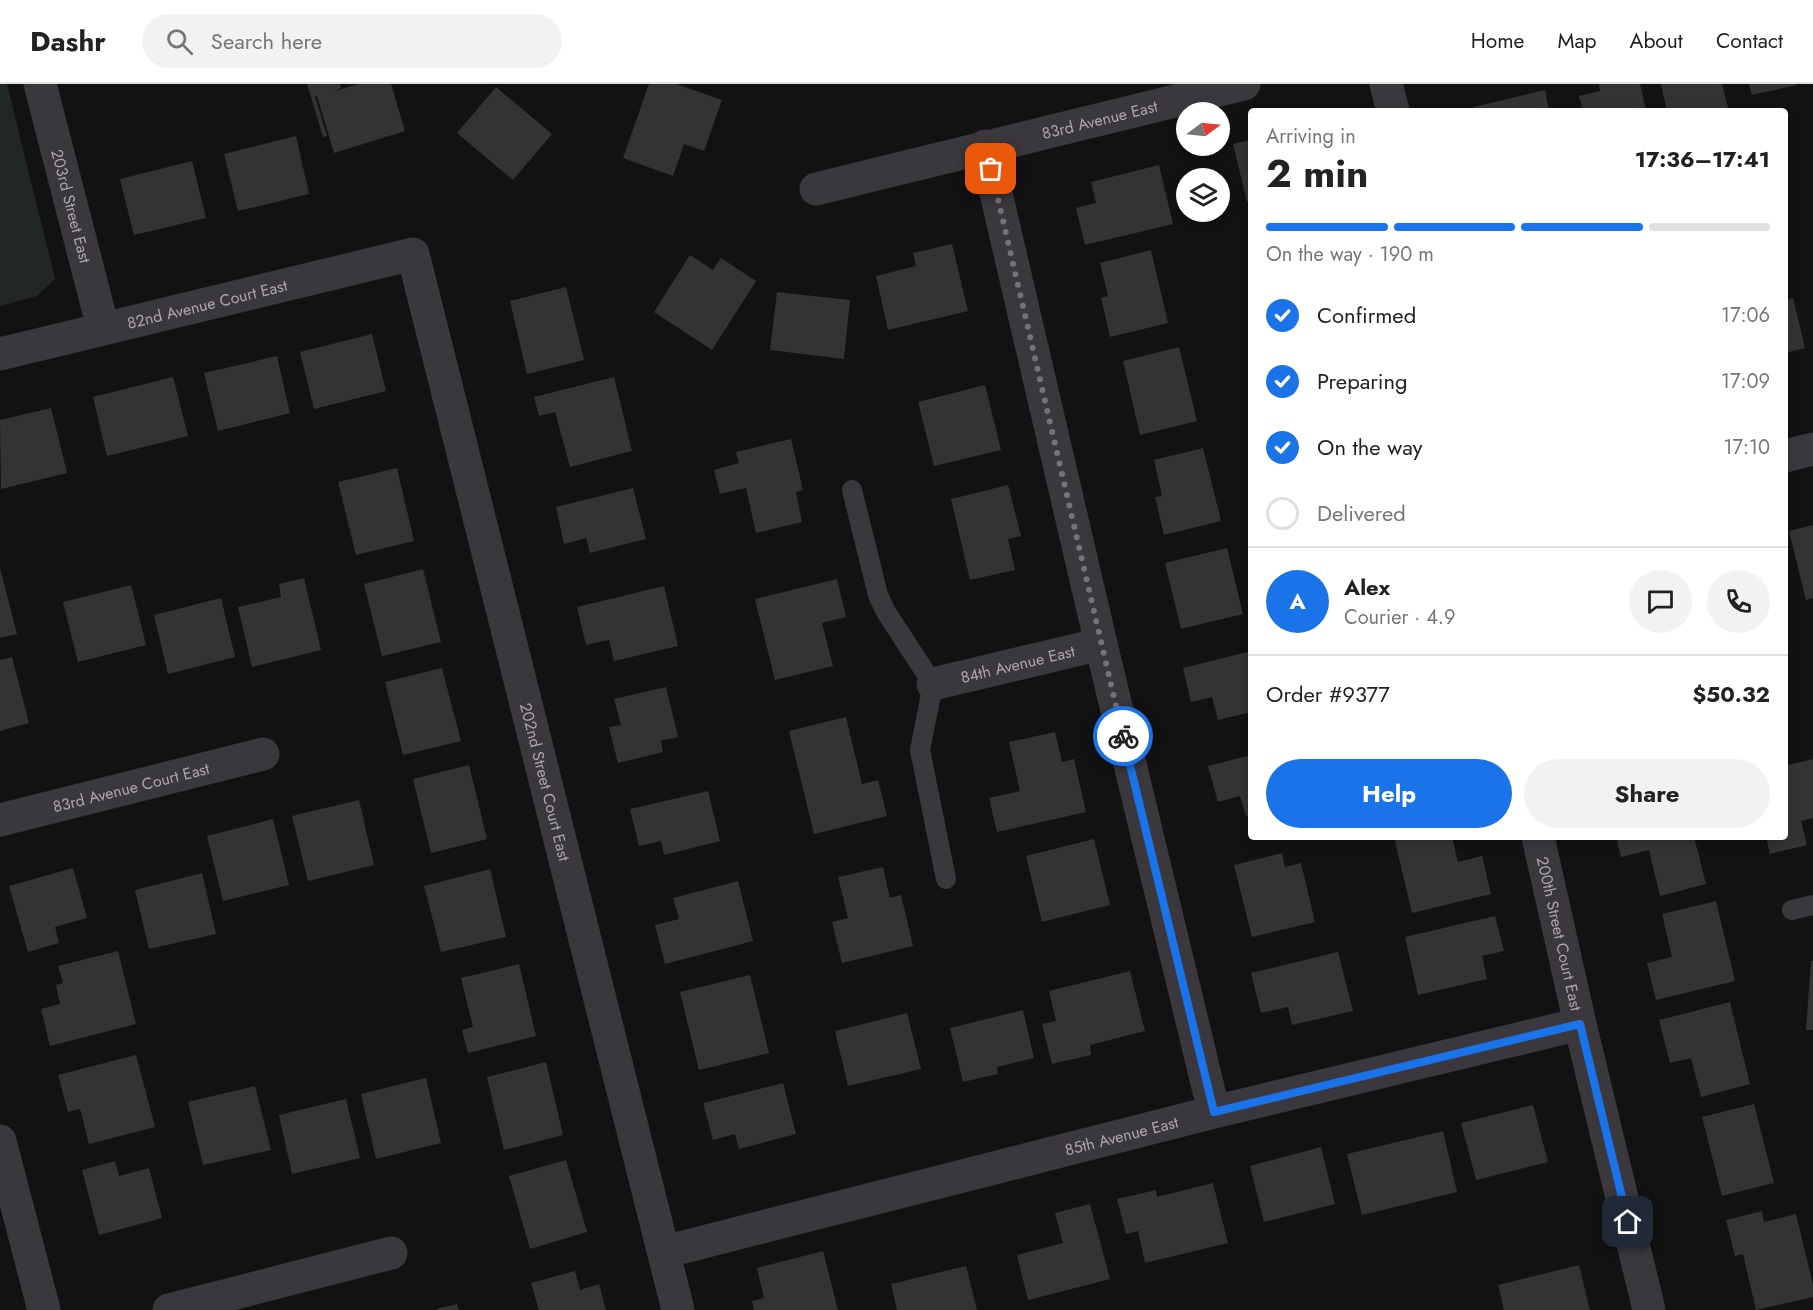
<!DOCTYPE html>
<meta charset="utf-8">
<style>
:root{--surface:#fff;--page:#f2f2f2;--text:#222;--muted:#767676;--line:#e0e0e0;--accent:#1a73e8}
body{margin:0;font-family:Jost,sans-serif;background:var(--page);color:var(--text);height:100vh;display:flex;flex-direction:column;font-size:22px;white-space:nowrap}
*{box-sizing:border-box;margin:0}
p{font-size:20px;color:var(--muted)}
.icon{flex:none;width:33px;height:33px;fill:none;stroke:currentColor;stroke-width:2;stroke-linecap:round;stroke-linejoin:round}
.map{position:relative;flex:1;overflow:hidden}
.details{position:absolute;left:1248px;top:24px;width:540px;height:732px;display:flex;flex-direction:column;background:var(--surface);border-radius:6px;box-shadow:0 3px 9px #0003}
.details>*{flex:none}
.needle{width:39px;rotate:75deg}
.fabs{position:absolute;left:1176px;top:18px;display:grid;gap:12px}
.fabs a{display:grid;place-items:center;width:54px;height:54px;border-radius:50%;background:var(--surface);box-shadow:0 3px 9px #0003;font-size:30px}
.pin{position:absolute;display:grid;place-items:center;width:51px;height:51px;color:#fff;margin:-26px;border-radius:12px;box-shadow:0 3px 9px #0006}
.courier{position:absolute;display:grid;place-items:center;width:60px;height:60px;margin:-30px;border:4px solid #1a73e8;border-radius:50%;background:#fff;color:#222;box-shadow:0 2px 8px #0007}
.headline em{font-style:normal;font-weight:700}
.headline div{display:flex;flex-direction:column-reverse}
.headline{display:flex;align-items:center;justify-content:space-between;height:102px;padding:0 18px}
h1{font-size:39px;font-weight:700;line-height:45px}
.bar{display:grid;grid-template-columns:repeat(4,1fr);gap:9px 6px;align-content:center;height:72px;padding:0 18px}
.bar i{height:8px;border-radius:4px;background:var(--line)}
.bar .on{background:var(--accent)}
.bar p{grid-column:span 4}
.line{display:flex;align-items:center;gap:15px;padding:0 18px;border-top:2px solid var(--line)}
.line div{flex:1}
.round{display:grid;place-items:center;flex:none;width:63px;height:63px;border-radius:32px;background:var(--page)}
ol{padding:0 18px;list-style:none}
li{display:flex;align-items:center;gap:18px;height:66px}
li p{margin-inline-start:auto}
li .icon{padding:6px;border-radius:50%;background:var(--accent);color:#fff;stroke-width:4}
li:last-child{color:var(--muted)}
li i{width:33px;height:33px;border:3px solid var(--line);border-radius:50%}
.cta{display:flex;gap:12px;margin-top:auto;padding:12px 18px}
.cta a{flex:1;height:69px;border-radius:36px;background:var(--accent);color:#fff;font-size:24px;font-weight:700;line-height:69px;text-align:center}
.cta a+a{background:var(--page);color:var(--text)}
header{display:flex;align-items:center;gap:36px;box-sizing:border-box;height:84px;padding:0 30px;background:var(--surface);border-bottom:2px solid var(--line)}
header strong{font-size:28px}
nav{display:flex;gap:33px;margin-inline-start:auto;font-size:21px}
.search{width:420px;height:54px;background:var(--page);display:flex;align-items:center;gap:15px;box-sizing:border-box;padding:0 21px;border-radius:33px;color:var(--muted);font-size:22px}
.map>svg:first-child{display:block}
.green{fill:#212727}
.building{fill:#343235}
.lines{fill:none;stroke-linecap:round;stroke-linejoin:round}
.lane{stroke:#3b383d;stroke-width:20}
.street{stroke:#3b383d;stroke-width:33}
.done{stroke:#76727a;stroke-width:6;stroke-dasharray:0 10.8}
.route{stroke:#1a73e8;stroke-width:8}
.labels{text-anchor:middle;stroke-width:5;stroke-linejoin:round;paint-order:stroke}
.street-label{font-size:16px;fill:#aca5b2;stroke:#0e0d0e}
</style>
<header>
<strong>Dashr</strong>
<div class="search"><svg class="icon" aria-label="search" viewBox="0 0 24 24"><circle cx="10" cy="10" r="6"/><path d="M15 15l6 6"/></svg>Search here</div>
<nav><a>Home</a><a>Map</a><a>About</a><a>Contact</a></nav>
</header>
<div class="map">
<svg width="1813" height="1226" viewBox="0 0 1813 1226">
<rect width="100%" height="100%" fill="#131213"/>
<path class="green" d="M0 0H7L55 195 37 212 0 222Z"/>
<path class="building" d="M307 0H340L341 4 334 7 359 0H391L405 47 334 69 317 12H315L327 52 323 53Z
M649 0H676L722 16 704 67 684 60 673 92 623 74Z
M1599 0H1640L1646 27H1583L1579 12 1600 7Z
M1661 0H1722L1729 27H1667Z
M1749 0H1796V1L1752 11Z
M496 3 552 50 513 96 457 49Z
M1545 6 1549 27H1475L1474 23Z
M296 52 309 110 238 127 224 70Z
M1251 56V117L1247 118 1233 60Z
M192 77 206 134 134 151 120 95Z
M1159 81 1173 140 1085 161 1076 124 1096 119 1091 98Z
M952 160 968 227 888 246 876 192 916 182 913 169Z
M1151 166 1168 239 1110 253 1101 214 1108 212 1100 179Z
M690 171 713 186 721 174 756 197 712 266 654 228Z
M566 203 584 276 527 290 510 217Z
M777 208 850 216 844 275 770 266Z
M1793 214 1805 264 1785 269V216Z
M372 250 386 307 314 325 300 268Z
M1179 263 1197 337 1140 351 1123 277Z
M277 272 290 329 218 347 204 289Z
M173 293 188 352 107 372 93 313Z
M614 293 632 367 570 383 555 328 539 332 534 313Z
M985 301 1001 366 934 382 918 318Z
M51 324 67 389 1 405 0 336Z
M791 355 803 406 796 408 802 438 756 449 746 404 720 410 714 386 739 379 736 368Z
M1203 364 1221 437 1164 451 1155 413 1162 412 1154 376Z
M397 384 414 457 356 471 338 398Z
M1008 401 1021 452 1008 455 1015 486 970 496 951 415Z
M633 404 646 455 590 469 586 454 564 460 556 423Z
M1813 441V514L1806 516 1789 447Z
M1227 464 1243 530 1181 545 1165 479Z
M0 484 17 550 0 554Z
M423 485 441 558 382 572 364 500Z
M304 494 321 566 252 583 238 523 281 513 279 500Z
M837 495 846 533 822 539 833 582 775 596 755 515Z
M131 501 146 561 78 578 63 518Z
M664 502 678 562 614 577 609 556 586 561 577 523Z
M221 514 235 573 168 590 154 531Z
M1251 567V628L1218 636 1212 613 1191 618 1183 584Z
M12 573 29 639 0 647V576Z
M442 584 461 657 403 671 385 598Z
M666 603 678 653 661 657 663 668 618 679 609 643 621 641 614 615Z
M846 633 862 700 878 696 887 732 814 750 789 647Z
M1055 648 1062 678 1074 675 1086 728 997 748 989 714 1020 707 1009 658Z
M1251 671V731L1246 732 1240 712 1218 718 1208 682Z
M1813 675V734L1801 737 1807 761 1770 770 1766 753H1785V682Z
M469 681 487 755 431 769 413 695Z
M708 707 720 757 664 771 661 757 639 762 630 725Z
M359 716 374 781 308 797 292 732Z
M273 735 289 801 223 817 207 752Z
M1394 753H1452L1458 778 1482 772 1491 810 1412 829Z
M1616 753H1694L1706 800 1660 812 1649 766 1621 773Z
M1094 755 1110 821 1042 838 1026 772Z
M1282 769 1285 783 1301 779 1315 838 1252 853 1234 781Z
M883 783 890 814 901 811 913 862 842 879 832 838 848 834 838 793Z
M73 784 87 834 55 843 59 859 28 868 9 802Z
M490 785 506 853 441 868 424 802Z
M202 789 216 850 149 865 135 806Z
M738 797 753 857 665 880 655 841 679 835 673 814Z
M1716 817 1735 897 1656 916 1647 879 1672 873 1662 830Z
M1495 832 1504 867 1482 872 1487 895 1418 911 1405 853Z
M118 867 136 940 50 962 41 925 60 920 56 901 63 899 58 882Z
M1338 868 1353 927 1292 941 1288 923 1261 929 1251 889Z
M1811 877H1813V946H1806Z
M519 880 536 952 468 969 462 946 473 943 461 894Z
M1130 887 1145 947 1090 961 1091 971 1052 980 1042 940 1056 937 1049 907Z
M750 891 769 969 699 986 680 908Z
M1730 918 1750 1000 1701 1013 1691 974 1670 979 1659 936Z
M1023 926 1034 974 997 983 998 990 963 998 950 944Z
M907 929 921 985 848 1002 835 947Z
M136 971 155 1043 89 1060 80 1025 68 1028 58 991Z
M546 978 563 1051 504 1066 487 993Z
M426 994 441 1059 376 1075 361 1010Z
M783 999 796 1050 739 1065 735 1050 713 1056 703 1019Z
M255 1002 271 1066 203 1081 188 1018Z
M346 1015 360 1074 292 1090 279 1031Z
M1754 1020 1774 1099 1722 1112 1702 1033Z
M1533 1021 1548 1078 1476 1096 1461 1039Z
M1443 1047 1457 1108 1362 1131 1347 1070Z
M1321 1063 1335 1120 1264 1138 1250 1082Z
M566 1076 587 1148 530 1165 509 1092Z
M115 1077 119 1092 149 1084 162 1134 99 1151 82 1086Z
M1213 1099 1228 1159 1145 1179 1138 1147 1126 1150 1117 1115 1156 1106 1157 1113Z
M1090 1120 1110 1195 1028 1216 1017 1171 1063 1159 1055 1129Z
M1762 1127 1764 1138 1796 1130 1813 1201V1213L1756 1226 1743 1170 1735 1172 1726 1136Z
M823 1167 838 1226H754L752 1217 764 1214 757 1184Z
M1579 1181 1590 1226H1504L1498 1201Z
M966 1182 977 1226H897L891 1200Z
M575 1187 580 1206 599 1200 606 1226H539L531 1199Z
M457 1220 459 1226H437V1225Z"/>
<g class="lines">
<path class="lane" d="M852 406 878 511 886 528 933 600 920 666 946 795
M1792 826 1813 821"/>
<g class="street">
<path id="s1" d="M40 0 103 244"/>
<path d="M1386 0 1393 27"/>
<path d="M985 62 1101 560 1214 1028"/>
<path id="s2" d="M816 105 1244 0"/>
<path id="s3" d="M0 270 413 170 678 1226"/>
<path d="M1785 372 1813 365"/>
<path id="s4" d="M933 600 1101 560"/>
<path id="s5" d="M0 736 263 670"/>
<path id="s6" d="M1538 753 1580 940 1649 1226"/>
<path d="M0 1057 44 1226"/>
<path id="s7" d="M664 1168 1214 1028 1580 940"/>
<path d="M169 1226 391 1169"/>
</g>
</g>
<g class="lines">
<path class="done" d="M991 85 1123 652"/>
<path class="route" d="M1123 652 1214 1028 1580 940 1628 1138"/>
</g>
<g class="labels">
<g class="street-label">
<text dy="6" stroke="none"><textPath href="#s2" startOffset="292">83rd Avenue East</textPath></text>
<text dy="6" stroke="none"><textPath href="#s1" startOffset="126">203rd Street East</textPath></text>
<text dy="6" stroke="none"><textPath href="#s3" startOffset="213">82nd Avenue Court East</textPath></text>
<text dy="6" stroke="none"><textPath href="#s4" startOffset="87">84th Avenue East</textPath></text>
<text dy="6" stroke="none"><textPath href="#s3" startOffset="969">202nd Street Court East</textPath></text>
<text dy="6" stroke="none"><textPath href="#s5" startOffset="135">83rd Avenue Court East</textPath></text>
<text dy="6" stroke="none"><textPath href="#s6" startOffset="99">200th Street Court East</textPath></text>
<text dy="6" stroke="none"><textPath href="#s7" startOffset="472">85th Avenue East</textPath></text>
</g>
</g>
</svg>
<div class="fabs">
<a><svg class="needle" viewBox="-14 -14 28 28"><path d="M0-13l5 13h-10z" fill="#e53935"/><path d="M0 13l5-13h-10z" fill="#767676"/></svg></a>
<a><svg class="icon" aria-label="layers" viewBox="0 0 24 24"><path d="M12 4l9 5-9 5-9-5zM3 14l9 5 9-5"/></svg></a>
</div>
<div class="pin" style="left:991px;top:85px;background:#ea580c"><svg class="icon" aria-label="bag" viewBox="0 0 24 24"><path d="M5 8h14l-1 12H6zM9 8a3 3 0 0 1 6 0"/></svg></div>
<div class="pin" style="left:1628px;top:1138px;background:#1f2937"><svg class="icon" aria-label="home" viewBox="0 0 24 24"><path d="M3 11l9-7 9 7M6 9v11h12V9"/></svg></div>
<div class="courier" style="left:1123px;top:652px"><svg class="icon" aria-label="bike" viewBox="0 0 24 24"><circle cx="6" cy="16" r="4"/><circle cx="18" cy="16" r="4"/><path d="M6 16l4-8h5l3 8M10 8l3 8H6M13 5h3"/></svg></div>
<section class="details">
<div class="headline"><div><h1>2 min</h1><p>Arriving in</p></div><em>17:36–17:41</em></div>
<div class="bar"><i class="on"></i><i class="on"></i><i class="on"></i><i></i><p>On the way · 190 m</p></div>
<ol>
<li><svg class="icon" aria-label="check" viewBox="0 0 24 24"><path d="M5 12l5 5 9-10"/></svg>Confirmed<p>17:06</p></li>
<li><svg class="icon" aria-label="check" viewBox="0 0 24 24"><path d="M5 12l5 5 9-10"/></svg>Preparing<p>17:09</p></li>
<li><svg class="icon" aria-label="check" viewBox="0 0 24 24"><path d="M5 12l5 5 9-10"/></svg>On the way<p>17:10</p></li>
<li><i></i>Delivered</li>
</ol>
<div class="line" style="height:108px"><b class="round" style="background:var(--accent);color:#fff">A</b><div><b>Alex</b><p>Courier · 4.9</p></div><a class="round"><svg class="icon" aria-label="chat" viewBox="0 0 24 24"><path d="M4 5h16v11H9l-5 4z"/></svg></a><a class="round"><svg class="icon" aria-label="phone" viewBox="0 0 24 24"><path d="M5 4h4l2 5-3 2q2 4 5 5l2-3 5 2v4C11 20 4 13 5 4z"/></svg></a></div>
<div class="line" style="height:78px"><div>Order #9377</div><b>$50.32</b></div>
<div class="cta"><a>Help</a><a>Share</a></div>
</section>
</div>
